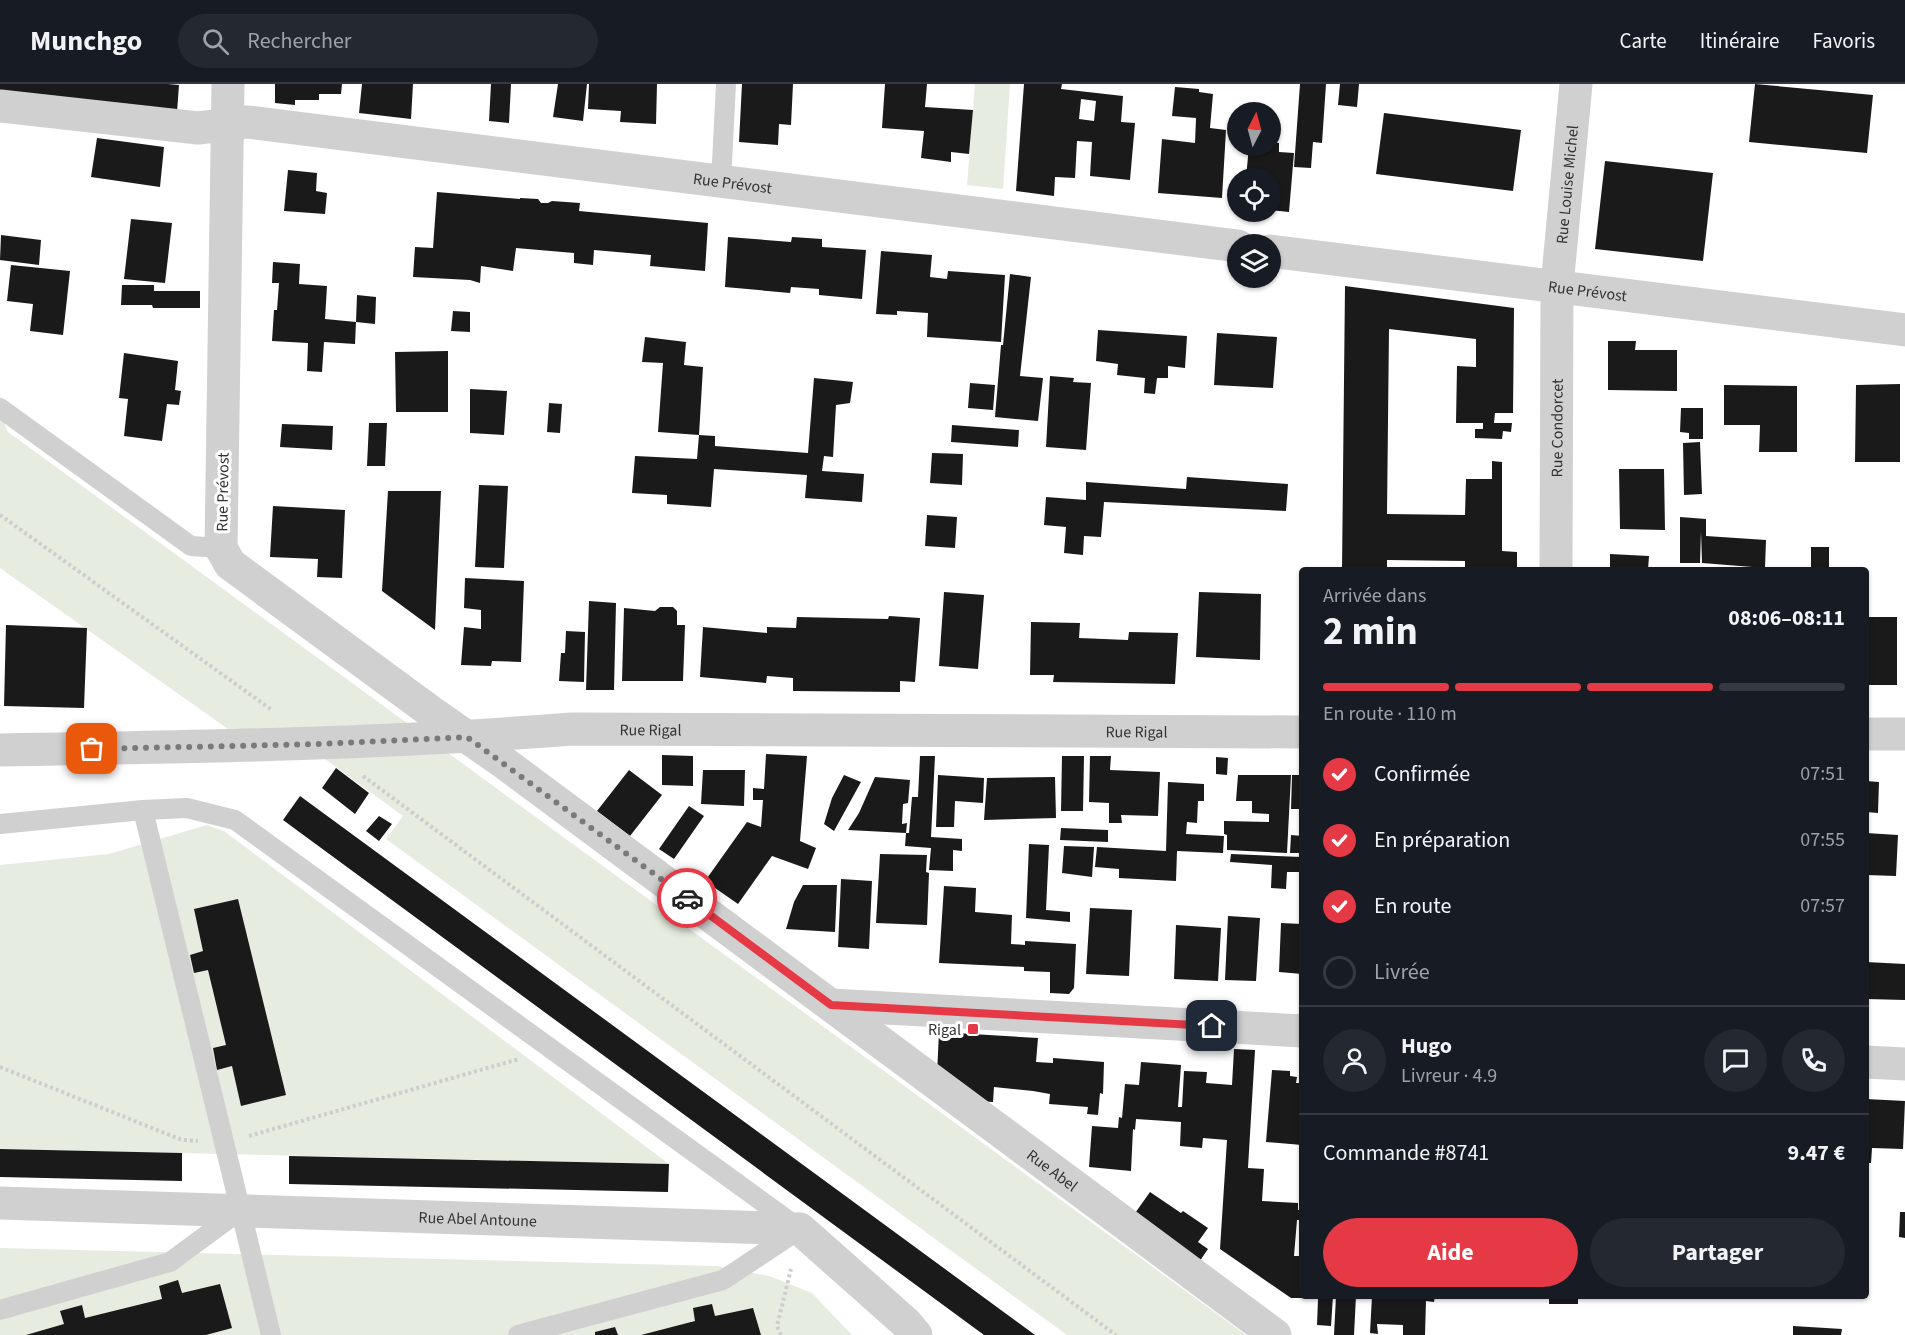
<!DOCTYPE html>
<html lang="fr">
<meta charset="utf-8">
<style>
:root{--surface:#171b24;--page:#242831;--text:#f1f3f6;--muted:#9ea1a6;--line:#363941;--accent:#e63946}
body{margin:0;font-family:"Source Sans 3",sans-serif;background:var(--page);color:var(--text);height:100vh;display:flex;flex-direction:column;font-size:22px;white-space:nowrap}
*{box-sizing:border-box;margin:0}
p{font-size:20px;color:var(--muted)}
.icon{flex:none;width:33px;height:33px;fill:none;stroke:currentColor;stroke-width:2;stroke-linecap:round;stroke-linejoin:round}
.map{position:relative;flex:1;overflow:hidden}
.sheet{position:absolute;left:1299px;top:483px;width:570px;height:732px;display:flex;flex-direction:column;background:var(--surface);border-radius:6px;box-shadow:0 2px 4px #0004}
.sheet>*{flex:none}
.needle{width:39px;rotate:6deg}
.tools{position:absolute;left:1227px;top:18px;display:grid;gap:12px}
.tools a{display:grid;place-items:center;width:54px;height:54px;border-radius:50%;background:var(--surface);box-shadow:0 2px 4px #0004;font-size:30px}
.pin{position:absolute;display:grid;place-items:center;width:51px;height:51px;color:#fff;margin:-26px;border-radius:12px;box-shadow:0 3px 9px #0006}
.courier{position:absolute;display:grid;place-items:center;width:60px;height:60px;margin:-30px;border:4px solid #e63946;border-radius:50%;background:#fff;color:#222;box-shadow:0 2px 8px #0007}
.summary em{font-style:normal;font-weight:700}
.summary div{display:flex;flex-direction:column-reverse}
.summary{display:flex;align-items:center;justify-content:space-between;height:102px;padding:0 24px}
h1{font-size:39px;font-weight:700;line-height:45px}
.bar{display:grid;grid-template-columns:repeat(4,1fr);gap:9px 6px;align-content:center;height:72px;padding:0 24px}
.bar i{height:8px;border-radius:4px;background:var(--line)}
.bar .current{background:var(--accent)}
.bar p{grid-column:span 4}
.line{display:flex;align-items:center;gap:15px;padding:0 24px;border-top:2px solid var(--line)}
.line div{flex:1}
.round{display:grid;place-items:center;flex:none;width:63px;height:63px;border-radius:32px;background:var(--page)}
ol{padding:0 24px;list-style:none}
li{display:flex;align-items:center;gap:18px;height:66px}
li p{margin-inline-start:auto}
li .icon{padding:6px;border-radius:50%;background:var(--accent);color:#fff;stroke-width:4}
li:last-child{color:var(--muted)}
li i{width:33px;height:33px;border:3px solid var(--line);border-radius:50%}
.action{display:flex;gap:12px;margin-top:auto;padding:12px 24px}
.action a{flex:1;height:69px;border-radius:36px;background:var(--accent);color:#fff;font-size:24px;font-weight:700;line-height:69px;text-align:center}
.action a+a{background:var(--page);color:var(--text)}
header{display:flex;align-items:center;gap:36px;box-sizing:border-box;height:84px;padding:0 30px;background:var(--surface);border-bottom:2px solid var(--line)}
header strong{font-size:28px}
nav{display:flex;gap:33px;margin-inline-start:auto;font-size:21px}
.search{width:420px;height:54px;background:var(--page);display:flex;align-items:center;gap:15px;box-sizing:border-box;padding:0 21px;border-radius:33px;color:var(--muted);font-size:22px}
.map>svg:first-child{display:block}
.green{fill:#e6ecdf}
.building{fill:#1a1a1a;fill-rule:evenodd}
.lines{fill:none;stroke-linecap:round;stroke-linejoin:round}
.path{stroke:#cdcdcd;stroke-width:4;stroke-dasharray:3 3;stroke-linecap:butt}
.service{stroke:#d0d0d0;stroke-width:20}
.minor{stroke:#d0d0d0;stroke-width:33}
.done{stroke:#7a7a7a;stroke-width:6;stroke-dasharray:0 10.8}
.route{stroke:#e63946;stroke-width:8}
.poi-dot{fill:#e63946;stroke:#fff;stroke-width:2}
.labels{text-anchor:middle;stroke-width:6;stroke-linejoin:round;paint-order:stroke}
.street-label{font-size:16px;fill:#333;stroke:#fff}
.poi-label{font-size:16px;fill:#333;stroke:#fff;text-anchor:end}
</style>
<header>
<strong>Munchgo</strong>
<div class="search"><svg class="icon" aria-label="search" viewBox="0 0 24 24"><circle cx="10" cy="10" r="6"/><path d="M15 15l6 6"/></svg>Rechercher</div>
<nav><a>Carte</a><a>Itinéraire</a><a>Favoris</a></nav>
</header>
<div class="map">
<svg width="1905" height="1251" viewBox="0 0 1905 1251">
<rect width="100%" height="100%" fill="#fff"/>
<path class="green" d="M975 0H1010L1003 105 967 101Z
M0 330 8 348 1246 1251H1067L386 755 403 732 325 675 238 652 0 484Z
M207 741 224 747 669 1080 0 1065V781L109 770Z
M0 1164 716 1182 769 1192 812 1209 852 1251H0Z"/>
<path class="building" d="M0 0H168L179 1 177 28 0 8Z
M275 0H342L341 10H319V16H295V21L275 19Z
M362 0H413L411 35 359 29Z
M491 0H511L509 39 489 37Z
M558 0H587L583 37 553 33Z
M589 0H657L656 40 620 38 621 27 588 25Z
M742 0H793L791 41 779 40 778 61 739 58Z
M885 0H927L925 23 973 26 969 70 951 68V78L921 74 924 47 882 44Z
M1024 0H1062L1061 5 1123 12 1121 38 1135 39 1130 96 1090 92 1092 58 1077 57 1075 94 1055 93 1054 112 1016 107ZM1081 15 1096 17 1094 37 1079 35Z
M1300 0H1326L1322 59 1313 58 1311 84 1294 83Z
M1340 0H1359L1357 23 1338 21Z
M1755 0 1873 11 1867 69 1749 58Z
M1175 3 1199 5V8L1213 10 1210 44 1226 46 1222 114 1158 109 1162 55 1195 59 1196 34 1172 32Z
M1384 29 1521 46 1513 107 1376 90Z
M97 54 164 63 160 103 91 93Z
M1270 58 1279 59V68L1294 69 1289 128 1270 126V94H1246L1249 62H1270Z
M1605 77 1713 89 1703 177 1595 165Z
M288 86 317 89 316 107 327 109 325 130 284 127Z
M437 108 520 115V114L538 115 541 119H548L552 117 580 119 579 127 708 139 705 187 650 182 651 171 594 166 593 181 574 179V169L516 164 513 187 481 182 480 199 470 196 413 193 415 163 433 164Z
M131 135 172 139 165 199 124 195Z
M1 151 41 156 39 181 0 176Z
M728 153 791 158 792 153 822 155V163L866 166 862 215 819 211V205L791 203 790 209 725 203Z
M881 167 932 171 930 193 947 195 948 187 1005 191 1001 258 927 253 928 229 897 227V231L876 230Z
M273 178 300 180 299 200 327 202 325 235 356 238 355 260 324 258 322 288 307 287 308 259 272 257 274 226H277L279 199H272Z
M11 181 70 187 63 251 30 247 33 220 7 217Z
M1010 190 1031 193 1020 292 1043 294 1038 337 995 333 1001 261H1003Z
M122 201H154V207H200V224H153L152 221H121Z
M1345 202 1514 224 1513 329H1495L1494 339H1512L1511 348 1503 347 1502 355 1475 354V345H1483V339H1456L1457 282 1476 283V255L1389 245 1387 430 1465 431 1466 395H1492V377L1502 378V467L1517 468V486H1465V477L1387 476V486H1342Z
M357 211 376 213 375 240 356 238Z
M453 227 470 228V248L451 247Z
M1098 246 1187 252 1185 284 1168 282V294H1157L1155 310 1144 309 1145 294 1117 291 1118 280 1096 277Z
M1217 249 1277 253 1273 304 1214 301Z
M645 253 686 258 684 281 703 283 699 351 715 352V362L808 369 814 294 853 298 850 319 836 321 833 373 824 372 822 387 864 390 862 418 805 414 807 391 714 385 711 423 667 420V411L632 409 635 372 697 375 699 351 658 348 663 279 642 278Z
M1608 257H1636L1635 266H1677V307L1608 306Z
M448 267V328H396L395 268Z
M124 269 178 277 175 306 181 307 179 321 167 320 162 357 124 352 128 315 119 314Z
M1050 292 1074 294 1073 298 1091 299 1086 366 1046 363Z
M970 299 995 301 993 326 968 324Z
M1900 300V378H1855L1856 301Z
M1724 301 1797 302V368H1759L1760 341H1724Z
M470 305 507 307 504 351 470 349Z
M549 319 562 320 560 349 547 348Z
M1681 324H1703V355H1689V349L1680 348Z
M369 339H387L385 382H367Z
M282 340 333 342 332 366 280 363Z
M952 341 1019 346 1018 363 951 358Z
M1700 358 1702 410 1684 411 1683 359Z
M932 369 963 370 962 401 930 399Z
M1619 385H1664L1665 446 1620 445Z
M1187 393 1288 400 1286 427 1104 418 1101 453 1084 452 1083 471 1064 469 1066 443 1044 441 1046 413 1086 416V398L1186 405Z
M479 401 508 402 504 484 475 483Z
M388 407H441L435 546 382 507Z
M273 422 345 426 342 494 317 493 318 475 270 473Z
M927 431 957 433 955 464 925 462Z
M1680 433 1706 435V452L1766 456 1765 484 1702 479 1701 447 1700 479H1680Z
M1811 463H1829V486H1811Z
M1610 470 1649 472 1648 486H1610Z
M465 494 524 497 521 578 492 577 491 582 461 581 464 543 481 545V526L464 524Z
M944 508 984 511 978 585 939 582Z
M1199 508 1261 510 1260 576 1196 573Z
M589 517 616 519 614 606H586Z
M660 523H673L677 527V541H685L683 597H622L624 524 655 527Z
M889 532 920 534 915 598 900 597V608L793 607V594L767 592 766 599 700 593 703 543 767 549V543L796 544 797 533 888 535Z
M1866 533H1897V601H1866Z
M1031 538 1080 539 1079 554 1128 556 1129 548 1178 549 1175 600 1053 598 1054 591H1030Z
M6 541 87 544 84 624 4 622Z
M566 547 585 548 584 598 559 597 561 569H565Z
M766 670 807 672 800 757 816 764 808 785 772 772 738 820 705 797 747 738 761 743 763 716H753V704L764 705Z
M662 671 693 672V702L662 701Z
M920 672H935L931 753 962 755V767L953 766V787L929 786 931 764 905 762 906 749H909L912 713H918Z
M1062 672H1084L1083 727H1061Z
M1090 672H1111L1110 686 1160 688 1158 732 1121 731 1122 739H1109V719L1089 718Z
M1216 673 1228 674 1227 691 1216 690Z
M336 684 369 709 355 730 322 704Z
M629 686 662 711 630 752 597 727Z
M703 686H745L744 722 701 720Z
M844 691 861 698 834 747 824 740 832 714Z
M938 691 984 694 983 719 955 717 954 743H936Z
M1238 691H1291L1287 769 1227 766V751L1224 750V737L1269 738V730L1252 729V717H1236Z
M1292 691H1302V725H1291Z
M875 693 910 696 908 719 903 720 902 740 907 739 906 749 848 746 859 729Z
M1055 693 1056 734 984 736 987 694Z
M1866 697 1879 698 1878 729 1866 728Z
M1168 698 1204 700V717H1198L1197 739 1187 738 1186 750 1224 752 1223 769 1177 767 1176 797 1119 794V785L1095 783 1097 763 1166 767Z
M300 712 1035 1251H984L283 736Z
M689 722 704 732 674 775 659 765Z
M379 732 392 740 379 757 366 747Z
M1061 744 1108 746V758L1060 756Z
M1866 749 1898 751 1896 792 1866 791Z
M1291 751 1302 752V769H1290Z
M1029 760 1049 761 1046 826 1070 828V838L1026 834Z
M1064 762 1094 763 1092 793 1062 789Z
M880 770 927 771 926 788 929 789 927 841 876 839Z
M1231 770 1302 773V788H1287L1286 805 1271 804 1272 781 1230 778Z
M841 795 872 797 869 865 838 863Z
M803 801H837L835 848 786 845 794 818Z
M944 802 976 804 975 828 1012 831 1011 860 1025 861V857L1076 860 1074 904 1069 910 1050 909V888L1024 887V883L939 879Z
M238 815 286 1011 241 1022 232 982 217 986 213 964 226 961 208 886 194 889 190 871 203 867 194 825Z
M1090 824 1132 826 1129 892 1086 890Z
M1228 832 1260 834 1256 897 1225 896Z
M1281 839 1302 840V890L1279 888Z
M1176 841 1221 844 1218 897 1174 895Z
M1866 878 1905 880V916L1866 915Z
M939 948 1038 954 1036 978 1053 979V974L1104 978 1103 1010 1100 1009 1098 1031 1087 1030 1088 1023 1049 1020 1050 1010 1033 1007 994 1003 993 1018 975 1017 937 990Z
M1234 965 1255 966 1248 1084 1264 1085 1262 1117 1298 1119V1126H1302V1136H1297L1294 1172H1302V1214H1291L1220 1165 1227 1056 1203 1054 1202 1064 1180 1062 1181 1038 1136 1035 1135 1046 1133 1045 1131 1087 1089 1083 1092 1042 1118 1044 1119 1033 1122 1034 1125 1000 1139 1001 1141 978 1181 981 1178 1023H1182L1184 987 1207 988 1206 999 1232 1001Z
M1272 986 1290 987V992L1297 993 1296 999H1302V1061L1266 1058Z
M1866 1015 1905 1017 1903 1065 1872 1064 1871 1079H1866Z
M0 1065 182 1069V1097L0 1093Z
M289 1072 669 1080 668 1108 289 1100Z
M1150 1108 1181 1129 1183 1127 1208 1144 1198 1158 1208 1165 1195 1184 1133 1132Z
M1900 1128H1905V1154L1899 1153Z
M178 1196 182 1209 220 1200 232 1244 206 1251H26L64 1240 60 1227 82 1221 85 1234 162 1215 159 1202Z
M1303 1212H1333L1331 1242 1317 1241 1318 1215 1303 1214Z
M1336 1212H1356L1354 1251H1334Z
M1372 1212H1435L1434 1218 1426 1217 1425 1251H1403V1241L1377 1240 1378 1250 1370 1249Z
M1549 1212H1578V1220H1549Z
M712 1220 715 1232 753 1224 761 1251H641L695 1237 693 1224Z
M1793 1242 1842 1245 1841 1251H1793Z
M615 1243 618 1251H595V1248Z"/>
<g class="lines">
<path class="path" d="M0 431 272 626
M363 692 1116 1251
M0 983 182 1056 198 1057
M249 1052 519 975
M781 1251 777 1242 791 1185"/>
<path class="service" d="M721 98 726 0
M0 324 191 462 221 464
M143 726 271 1251
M0 740 143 726 187 724 235 736 800 1145 723 1196 518 1251
M0 1226 170 1178 238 1128"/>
<g class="minor">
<path id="s1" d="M228 0 221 464 230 480 434 630 503 678 1275 1251"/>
<path id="s2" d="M0 22 198 44 248 38 1238 162"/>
<path id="s3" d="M1270 167 1905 246"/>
<path id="s4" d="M1556 486 1557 202 1576 0"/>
<path d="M1866 650H1905"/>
<path id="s5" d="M0 666C191 663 381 660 572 645L1302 648"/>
<path d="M831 921 1302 947"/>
<path d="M1866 978 1905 980"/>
<path id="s6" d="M0 1119 800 1145 906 1239 916 1251"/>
</g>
</g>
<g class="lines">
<path class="done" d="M92 665 321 660 467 653 687 814"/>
<path class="route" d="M687 814 831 921 1212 942"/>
</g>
<rect class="poi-dot" x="967" y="939" width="12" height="12" rx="3"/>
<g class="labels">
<g class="street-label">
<text dy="6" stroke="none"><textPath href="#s2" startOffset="738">Rue Prévost</textPath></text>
<text dy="6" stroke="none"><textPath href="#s4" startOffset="386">Rue Louise Michel</textPath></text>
<text dy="6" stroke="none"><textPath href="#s3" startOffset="320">Rue Prévost</textPath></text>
<text dy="6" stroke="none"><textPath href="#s4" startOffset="142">Rue Condorcet</textPath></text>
<text transform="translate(222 408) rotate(-89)" y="6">Rue Prévost</text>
<text dy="6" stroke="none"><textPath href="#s5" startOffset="651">Rue Rigal</textPath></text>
<text dy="6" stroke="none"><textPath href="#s5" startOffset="1137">Rue Rigal</textPath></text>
<text dy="6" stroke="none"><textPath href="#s1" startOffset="1504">Rue Abel</textPath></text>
<text dy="6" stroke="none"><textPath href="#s6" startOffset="478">Rue Abel Antoune</textPath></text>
</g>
<g class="poi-label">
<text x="961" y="951">Rigal</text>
</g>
</g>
</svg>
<div class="tools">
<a><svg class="needle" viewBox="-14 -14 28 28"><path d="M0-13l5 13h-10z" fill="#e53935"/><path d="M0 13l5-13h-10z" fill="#9ea1a6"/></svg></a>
<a><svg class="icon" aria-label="locate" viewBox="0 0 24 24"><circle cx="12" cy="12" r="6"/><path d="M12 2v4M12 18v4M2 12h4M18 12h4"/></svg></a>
<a><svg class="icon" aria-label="layers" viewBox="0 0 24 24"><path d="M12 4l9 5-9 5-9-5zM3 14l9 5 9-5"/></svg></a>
</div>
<div class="pin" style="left:92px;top:665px;background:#ea580c"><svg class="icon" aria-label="bag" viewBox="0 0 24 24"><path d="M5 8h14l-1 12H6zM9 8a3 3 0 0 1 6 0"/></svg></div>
<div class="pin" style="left:1212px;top:942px;background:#1f2937"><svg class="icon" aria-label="home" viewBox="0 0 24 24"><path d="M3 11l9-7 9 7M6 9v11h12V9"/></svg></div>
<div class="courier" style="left:687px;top:814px"><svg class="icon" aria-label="car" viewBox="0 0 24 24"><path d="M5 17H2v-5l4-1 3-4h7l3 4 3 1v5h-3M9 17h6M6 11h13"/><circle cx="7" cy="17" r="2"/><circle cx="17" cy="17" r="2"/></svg></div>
<section class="sheet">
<div class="summary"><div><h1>2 min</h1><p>Arrivée dans</p></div><em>08:06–08:11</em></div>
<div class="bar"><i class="current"></i><i class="current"></i><i class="current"></i><i></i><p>En route · 110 m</p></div>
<ol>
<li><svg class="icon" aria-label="check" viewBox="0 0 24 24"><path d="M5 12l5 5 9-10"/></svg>Confirmée<p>07:51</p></li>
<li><svg class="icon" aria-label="check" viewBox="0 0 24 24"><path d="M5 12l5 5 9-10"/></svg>En préparation<p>07:55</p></li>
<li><svg class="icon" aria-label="check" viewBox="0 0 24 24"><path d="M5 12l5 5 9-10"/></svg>En route<p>07:57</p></li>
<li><i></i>Livrée</li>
</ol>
<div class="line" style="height:108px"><a class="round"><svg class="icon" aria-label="person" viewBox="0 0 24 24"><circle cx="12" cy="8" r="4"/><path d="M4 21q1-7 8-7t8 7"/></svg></a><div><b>Hugo</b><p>Livreur · 4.9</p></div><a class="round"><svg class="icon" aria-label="chat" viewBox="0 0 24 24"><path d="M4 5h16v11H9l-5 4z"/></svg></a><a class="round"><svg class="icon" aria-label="phone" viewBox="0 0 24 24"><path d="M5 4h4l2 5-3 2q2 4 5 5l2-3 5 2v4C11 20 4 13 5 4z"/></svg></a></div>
<div class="line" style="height:78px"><div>Commande #8741</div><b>9.47 €</b></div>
<div class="action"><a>Aide</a><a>Partager</a></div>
</section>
</div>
